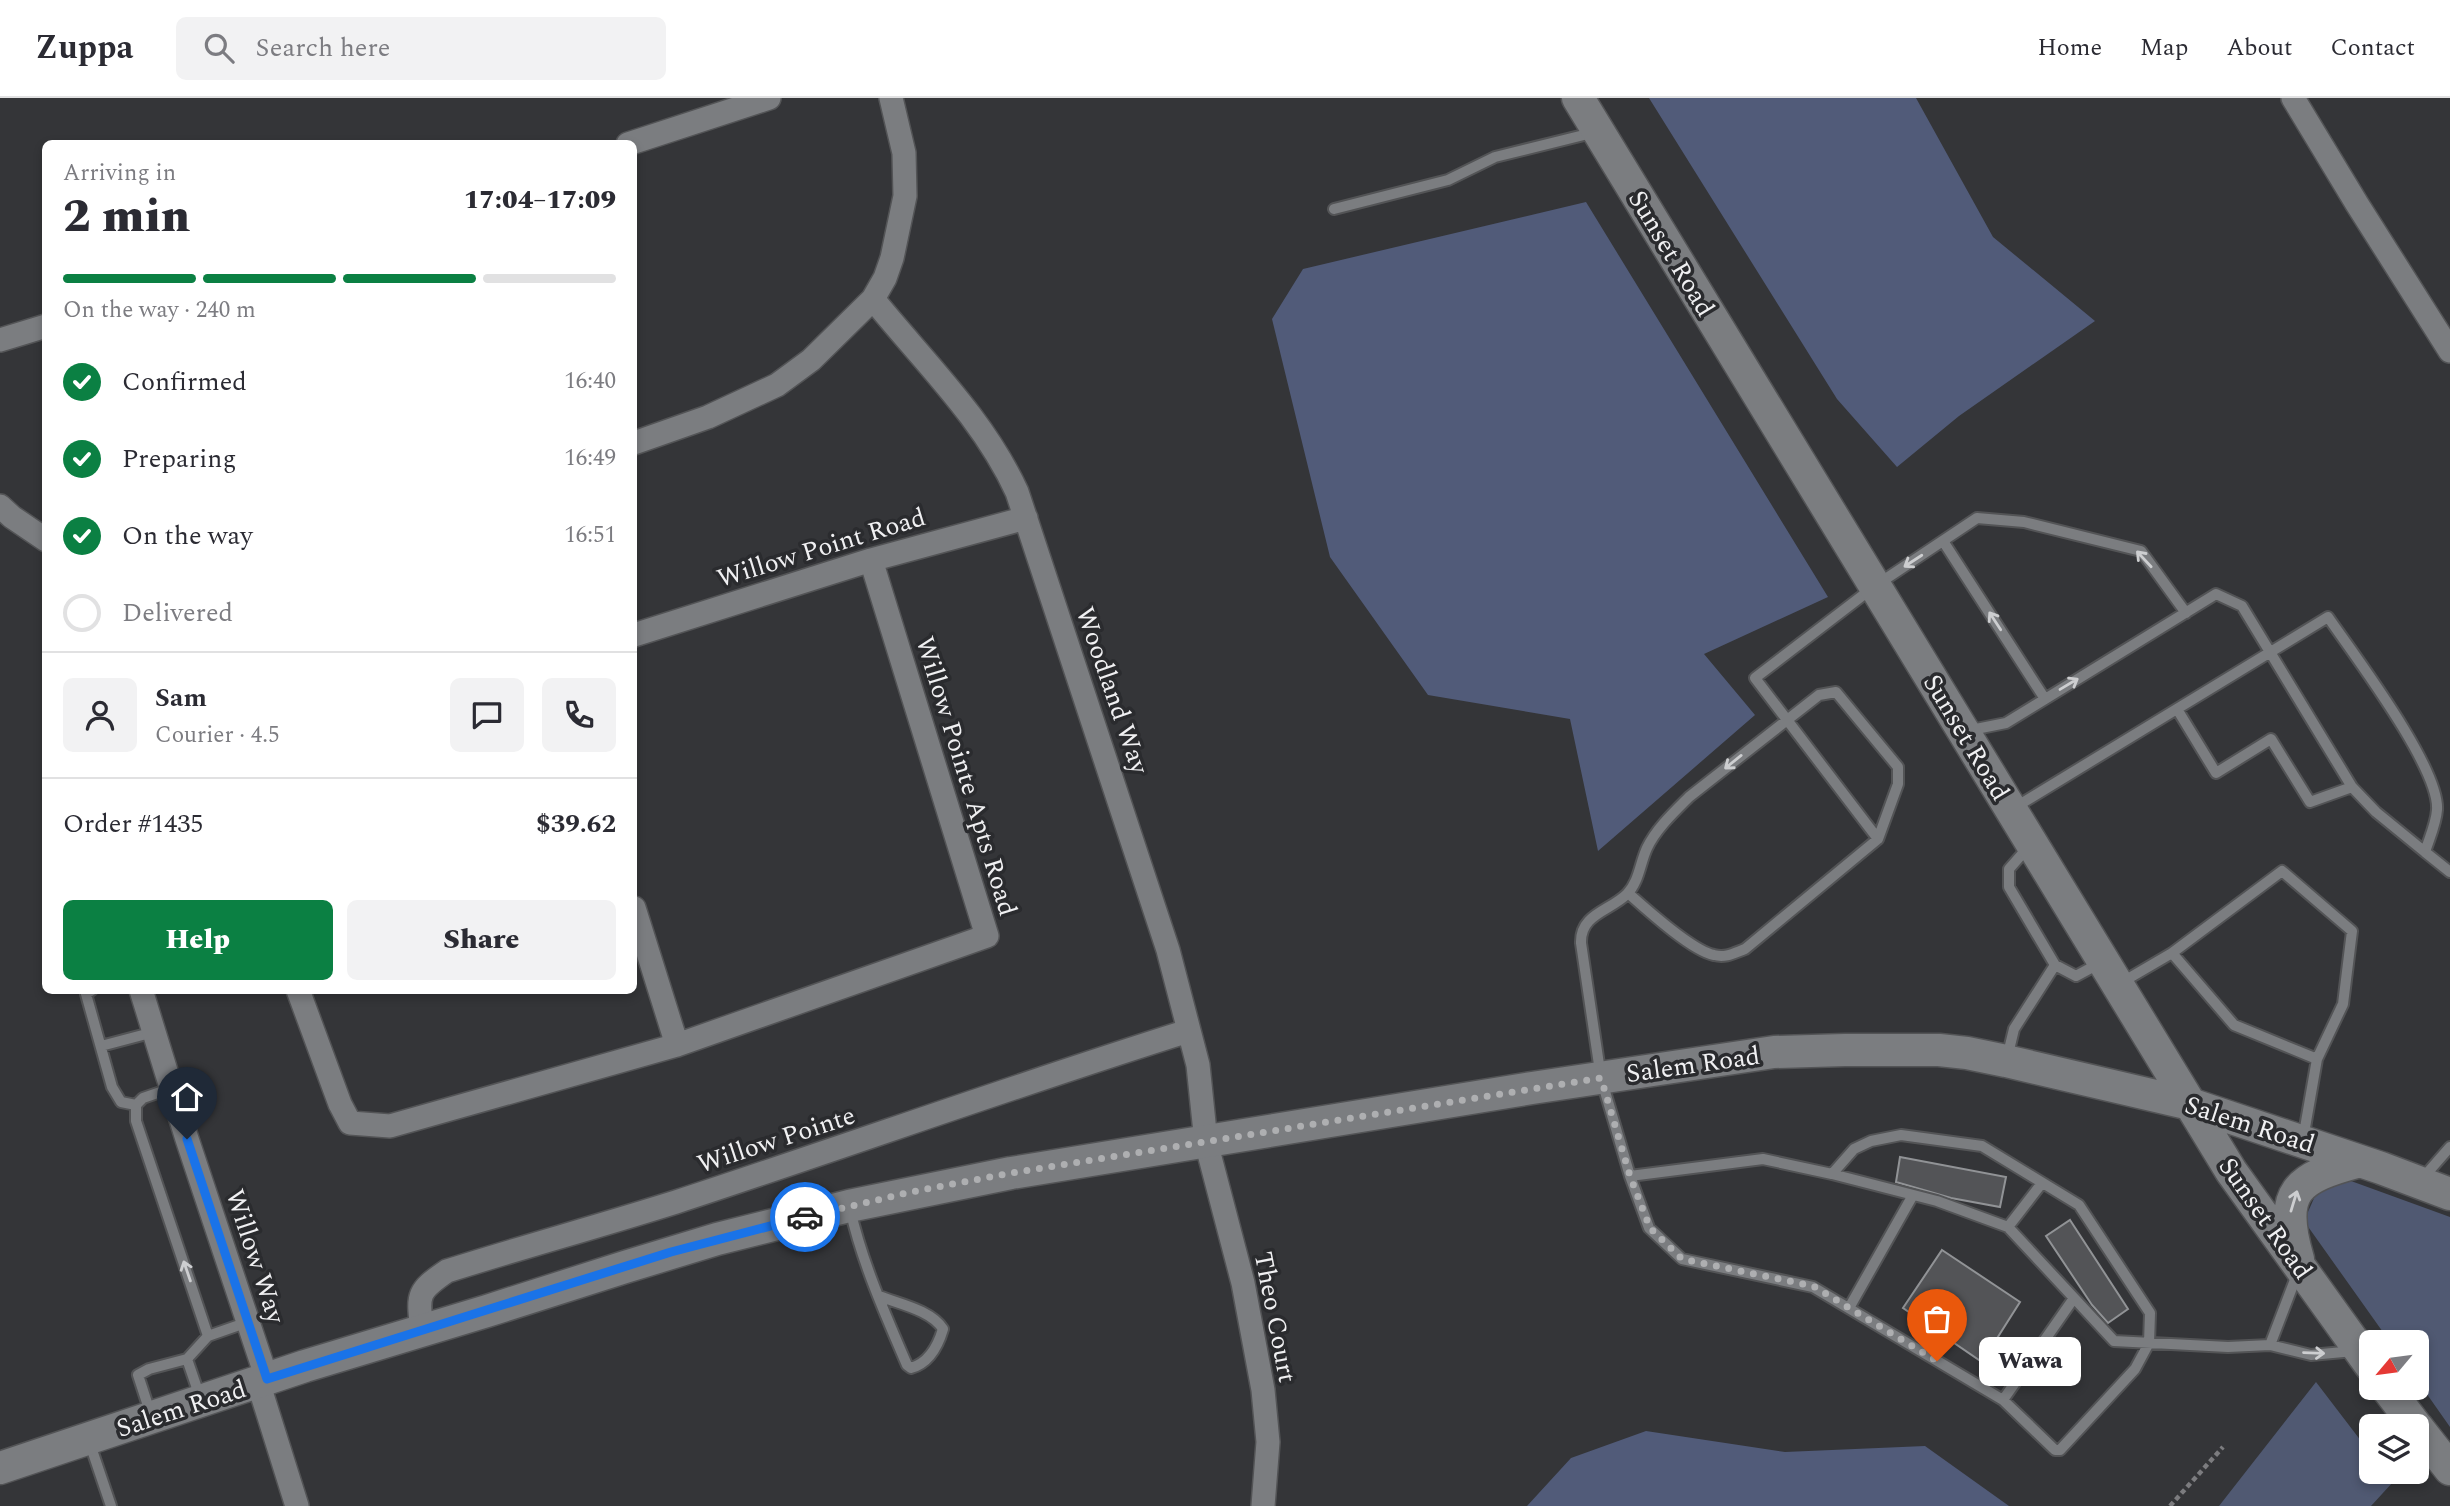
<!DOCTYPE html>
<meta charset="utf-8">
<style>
:root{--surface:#fff;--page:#f2f2f3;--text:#2b2b33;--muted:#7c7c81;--line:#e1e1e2;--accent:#0b8043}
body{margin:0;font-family:Spectral,serif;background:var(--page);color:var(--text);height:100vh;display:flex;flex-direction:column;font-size:26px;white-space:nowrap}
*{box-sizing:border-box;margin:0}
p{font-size:23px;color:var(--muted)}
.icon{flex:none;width:38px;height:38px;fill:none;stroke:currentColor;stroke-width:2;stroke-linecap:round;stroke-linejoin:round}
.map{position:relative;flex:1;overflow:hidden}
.sheet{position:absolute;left:42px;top:42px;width:595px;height:854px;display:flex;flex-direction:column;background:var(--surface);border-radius:10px;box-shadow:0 4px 10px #0003}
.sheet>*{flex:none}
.needle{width:46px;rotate:241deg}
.buttons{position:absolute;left:2359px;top:1232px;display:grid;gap:14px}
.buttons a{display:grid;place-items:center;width:70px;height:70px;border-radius:10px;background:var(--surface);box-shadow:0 4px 10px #0003;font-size:35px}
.pin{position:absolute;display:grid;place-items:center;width:60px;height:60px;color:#fff;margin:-72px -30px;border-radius:50% 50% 50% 0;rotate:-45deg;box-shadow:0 0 7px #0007}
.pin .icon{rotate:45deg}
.courier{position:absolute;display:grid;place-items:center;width:70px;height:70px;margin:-35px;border:5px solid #1a73e8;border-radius:50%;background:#fff;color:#222;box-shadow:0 2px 9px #0007}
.bubble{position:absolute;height:49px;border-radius:10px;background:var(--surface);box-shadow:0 4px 10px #0003;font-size:23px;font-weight:800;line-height:49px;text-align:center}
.summary em{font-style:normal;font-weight:800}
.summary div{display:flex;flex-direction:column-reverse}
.summary{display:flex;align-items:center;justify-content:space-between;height:119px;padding:0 21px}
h1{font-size:46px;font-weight:800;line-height:52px}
.bar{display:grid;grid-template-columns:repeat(4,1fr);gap:10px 7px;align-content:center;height:84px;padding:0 21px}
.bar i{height:9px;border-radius:5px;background:var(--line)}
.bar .on{background:var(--accent)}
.bar p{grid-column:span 4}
.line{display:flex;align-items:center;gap:18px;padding:0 21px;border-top:2px solid var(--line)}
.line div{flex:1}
.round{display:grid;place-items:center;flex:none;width:74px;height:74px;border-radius:10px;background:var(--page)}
ol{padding:0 21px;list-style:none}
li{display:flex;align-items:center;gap:21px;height:77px}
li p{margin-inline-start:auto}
li .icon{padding:7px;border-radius:50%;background:var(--accent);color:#fff;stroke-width:4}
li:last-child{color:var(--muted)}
li i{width:38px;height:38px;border:4px solid var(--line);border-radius:50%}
.cta{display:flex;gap:14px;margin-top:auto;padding:14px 21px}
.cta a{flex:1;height:80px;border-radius:10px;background:var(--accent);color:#fff;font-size:28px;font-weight:800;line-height:80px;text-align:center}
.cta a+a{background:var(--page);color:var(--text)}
header{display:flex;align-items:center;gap:42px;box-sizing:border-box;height:98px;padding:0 35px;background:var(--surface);border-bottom:2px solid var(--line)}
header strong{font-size:33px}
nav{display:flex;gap:38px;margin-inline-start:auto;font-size:24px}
.search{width:490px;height:63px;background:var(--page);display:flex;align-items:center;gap:18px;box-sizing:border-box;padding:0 24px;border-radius:10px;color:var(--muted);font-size:26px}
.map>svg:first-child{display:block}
.green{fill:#505972}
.forest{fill:#515b79}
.building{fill:#535457;stroke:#919396;stroke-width:2}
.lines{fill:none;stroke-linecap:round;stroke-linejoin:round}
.lane-casing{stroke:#535456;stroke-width:14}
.street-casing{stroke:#535456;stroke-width:26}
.secondary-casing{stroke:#535456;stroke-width:35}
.path{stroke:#7c7c7f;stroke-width:4.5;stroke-dasharray:5 3.5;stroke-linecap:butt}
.lane{stroke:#7b7d80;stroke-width:10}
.street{stroke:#7b7d80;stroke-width:23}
.secondary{stroke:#7b7d80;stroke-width:32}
.oneway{stroke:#cdced0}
.done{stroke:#aeafb1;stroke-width:7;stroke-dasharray:0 12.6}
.route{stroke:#1a73e8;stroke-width:9}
.labels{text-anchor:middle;stroke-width:7;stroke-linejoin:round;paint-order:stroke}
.street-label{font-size:26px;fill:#f0f0f2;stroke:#2a2b2e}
</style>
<header>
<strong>Zuppa</strong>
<div class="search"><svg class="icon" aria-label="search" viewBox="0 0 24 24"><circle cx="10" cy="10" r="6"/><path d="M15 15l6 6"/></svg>Search here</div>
<nav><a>Home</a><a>Map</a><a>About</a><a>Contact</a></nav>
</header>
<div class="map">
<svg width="2450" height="1408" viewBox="0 0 2450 1408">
<rect width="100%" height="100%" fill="#343538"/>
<path class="green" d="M2340 1079 2450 1119V1329L2417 1282V1244H2390L2304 1123 2315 1098Z
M2316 1284 2371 1356V1374H2385L2393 1384 2371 1408H2219Z"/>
<path class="forest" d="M1649 0H1916L1993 139 2095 223 1959 318 1897 369 1837 301Z
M1586 104 1828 499 1704 556 1755 617 1598 753 1570 621 1428 597 1330 459 1272 221 1303 171Z
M1646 1333 1785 1354 1925 1348 2009 1408H1527L1571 1360Z"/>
<path class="building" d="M1900 1059 2006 1079 2000 1109 1951 1100 1896 1084Z
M2070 1122 2128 1211 2108 1225 2092 1207 2046 1138Z
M1942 1152 2020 1204 1982 1264 1903 1210Z"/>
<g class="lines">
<g class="lane-casing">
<path id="lane" d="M1334 111 1448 82 1495 59 1596 34
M1943 443 2045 601
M2177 611 2216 675 2271 641 2310 704 2352 689 2376 714 2425 754
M1966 633 2006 625 2216 496 2242 508 2352 689
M2014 710 2328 519C2354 557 2440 670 2437 712 2436 726 2429 741 2425 754L2450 774
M1878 741 1898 686V669L1836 594 1819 597 1689 699C1673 715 1656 731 1647 750 1640 765 1639 784 1627 796 1610 813 1580 816 1581 845L1601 980 1630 1078 1763 1061 1832 1076 1937 1103 2008 1129 2114 1243 2228 1249 2270 1247 2311 1257 2354 1253
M2030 747 2009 771V789L2055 867 2076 878 2102 864
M1628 795C1646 811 1692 853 1714 857 1726 860 1734 855 1745 851L1878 741 1755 580 1875 488 1977 420 2024 424 2141 453 2186 515
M2172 855 2234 927 2317 961
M2119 886 2172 855 2282 773 2352 833 2343 906 2317 961 2303 1041
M92 892 86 896 112 989 121 1004 136 1007
M101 948 154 934
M2007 960 2014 931 2055 867
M172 990 143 1000 136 1007V1023L208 1238
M1832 1076 1854 1051 1871 1043 1901 1037 1982 1048 2079 1107 2150 1215 2149 1245 2135 1271 2060 1352H2055L2003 1302
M1630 1078 1649 1130 1682 1161 1813 1189 2003 1302 2074 1200
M2422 1081 2450 1049
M850 1111C862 1164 885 1216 907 1267L911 1270C929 1265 938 1248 943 1231 931 1212 899 1206 879 1198
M2008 1129 2042 1085
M1849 1210 1913 1097
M2270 1247 2298 1174
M187 1261 208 1238 248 1224
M151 1317 138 1277 149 1271 187 1261 200 1299
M89 1343 111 1408"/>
</g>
<g class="street-casing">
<path id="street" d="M2293 0 2357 106 2450 253
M628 46 769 0
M873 201C924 264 983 320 1017 394L1168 852 1198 967 1206 1044 1243 1185 1263 1292 1268 1344 1263 1408
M0 242 46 228
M634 345 708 319 777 287 811 262 873 201 885 180 892 160 905 98 904 55 891 0
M0 408 12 419 46 442
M634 537 871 462 1026 420
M634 810 677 947
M141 892 187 1041 267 1281
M298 892 340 1006 350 1025 390 1028 677 947 987 838 871 462
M422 1233C418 1197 416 1194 447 1173 523 1149 600 1128 676 1104 847 1048 1016 987 1188 933
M258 1284 297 1408"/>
</g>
<g class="secondary-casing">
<path id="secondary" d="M1578 0 2231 1073 2371 1268
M2298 1161C2278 1093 2296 1080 2360 1063
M2387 1290 2416 1328
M2417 1329 2450 1371
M0 1370 305 1268 487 1213 625 1169 717 1141 849 1108 1011 1075 1532 990 1774 954 1845 952H1939L1967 955 2006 963 2190 1006 2381 1070 2450 1096"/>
</g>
<path class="path" d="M2170 1408 2223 1349"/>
<use href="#lane" class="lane"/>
<use href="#street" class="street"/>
<use href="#secondary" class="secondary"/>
</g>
<defs><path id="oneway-shaft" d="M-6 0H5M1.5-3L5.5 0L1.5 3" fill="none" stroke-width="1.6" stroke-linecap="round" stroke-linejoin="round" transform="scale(1.75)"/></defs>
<g class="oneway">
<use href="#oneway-shaft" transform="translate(2144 461) rotate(-133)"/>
<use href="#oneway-shaft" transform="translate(1913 463) rotate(147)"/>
<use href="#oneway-shaft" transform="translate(1995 523) rotate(-123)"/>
<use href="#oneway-shaft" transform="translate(2069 586) rotate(-31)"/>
<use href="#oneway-shaft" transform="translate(1733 664) rotate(141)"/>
<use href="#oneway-shaft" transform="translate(2294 1103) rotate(-73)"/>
<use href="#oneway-shaft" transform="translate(187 1173) rotate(-109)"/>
<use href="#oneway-shaft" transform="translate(2314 1255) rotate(2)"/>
</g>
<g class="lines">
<path class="done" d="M805 1119 911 1094 1011 1075 1601 980 1630 1078 1650 1130 1682 1161 1813 1188 1937 1263"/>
<path class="route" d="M187 1041 267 1281 671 1154 805 1119"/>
</g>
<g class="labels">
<g class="street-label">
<text transform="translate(1672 155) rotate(59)" y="9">Sunset Road</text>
<text transform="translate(821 449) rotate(-17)" y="9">Willow Point Road</text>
<text transform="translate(1113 592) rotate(71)" y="9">Woodland Way</text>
<text transform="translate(1967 639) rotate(59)" y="9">Sunset Road</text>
<text transform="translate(967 678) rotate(73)" y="9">Willow Pointe Apts Road</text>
<text transform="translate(1693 966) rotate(-8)" y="9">Salem Road</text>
<text transform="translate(2250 1026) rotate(18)" y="9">Salem Road</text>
<text transform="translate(776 1041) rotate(-18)" y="9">Willow Pointe</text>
<text transform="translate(2266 1120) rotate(55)" y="9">Sunset Road</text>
<text transform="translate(256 1158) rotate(72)" y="9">Willow Way</text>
<text transform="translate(1276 1219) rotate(79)" y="9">Theo Court</text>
<text transform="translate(181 1310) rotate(-18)" y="9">Salem Road</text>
</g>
</g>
</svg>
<div class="buttons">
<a><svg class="needle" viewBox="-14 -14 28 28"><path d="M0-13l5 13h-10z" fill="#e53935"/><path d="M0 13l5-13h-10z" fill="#7c7c81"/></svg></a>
<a><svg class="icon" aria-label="layers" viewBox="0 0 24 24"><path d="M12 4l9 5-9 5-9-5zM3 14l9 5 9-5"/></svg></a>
</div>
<div class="pin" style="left:1937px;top:1263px;background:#ea580c"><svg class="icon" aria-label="bag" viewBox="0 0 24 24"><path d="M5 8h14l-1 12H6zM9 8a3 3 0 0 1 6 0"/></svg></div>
<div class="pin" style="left:187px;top:1041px;background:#1f2937"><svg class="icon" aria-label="home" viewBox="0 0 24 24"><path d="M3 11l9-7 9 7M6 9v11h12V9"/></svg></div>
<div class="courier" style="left:805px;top:1119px"><svg class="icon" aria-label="car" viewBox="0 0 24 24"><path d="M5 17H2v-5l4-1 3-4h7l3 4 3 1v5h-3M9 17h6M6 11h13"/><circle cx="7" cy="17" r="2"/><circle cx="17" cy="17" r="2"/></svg></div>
<div class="bubble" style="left:1979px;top:1239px;width:102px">Wawa</div>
<section class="sheet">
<div class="summary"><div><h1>2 min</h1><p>Arriving in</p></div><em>17:04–17:09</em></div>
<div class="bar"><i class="on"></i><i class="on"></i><i class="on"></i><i></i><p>On the way · 240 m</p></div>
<ol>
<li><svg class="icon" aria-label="check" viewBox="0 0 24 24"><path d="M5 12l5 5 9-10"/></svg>Confirmed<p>16:40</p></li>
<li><svg class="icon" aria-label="check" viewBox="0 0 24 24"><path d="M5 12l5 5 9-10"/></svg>Preparing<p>16:49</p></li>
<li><svg class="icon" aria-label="check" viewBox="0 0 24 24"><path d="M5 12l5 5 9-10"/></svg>On the way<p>16:51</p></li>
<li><i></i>Delivered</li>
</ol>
<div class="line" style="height:126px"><a class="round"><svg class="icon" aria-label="person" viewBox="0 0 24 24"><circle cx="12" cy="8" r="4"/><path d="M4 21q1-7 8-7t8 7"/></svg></a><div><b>Sam</b><p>Courier · 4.5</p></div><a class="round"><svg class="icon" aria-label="chat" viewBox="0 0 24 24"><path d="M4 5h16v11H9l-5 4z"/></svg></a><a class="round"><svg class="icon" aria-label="phone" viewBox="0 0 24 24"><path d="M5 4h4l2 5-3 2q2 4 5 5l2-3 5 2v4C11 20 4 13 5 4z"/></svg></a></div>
<div class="line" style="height:91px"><div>Order #1435</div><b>$39.62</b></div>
<div class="cta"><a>Help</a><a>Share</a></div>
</section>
</div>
